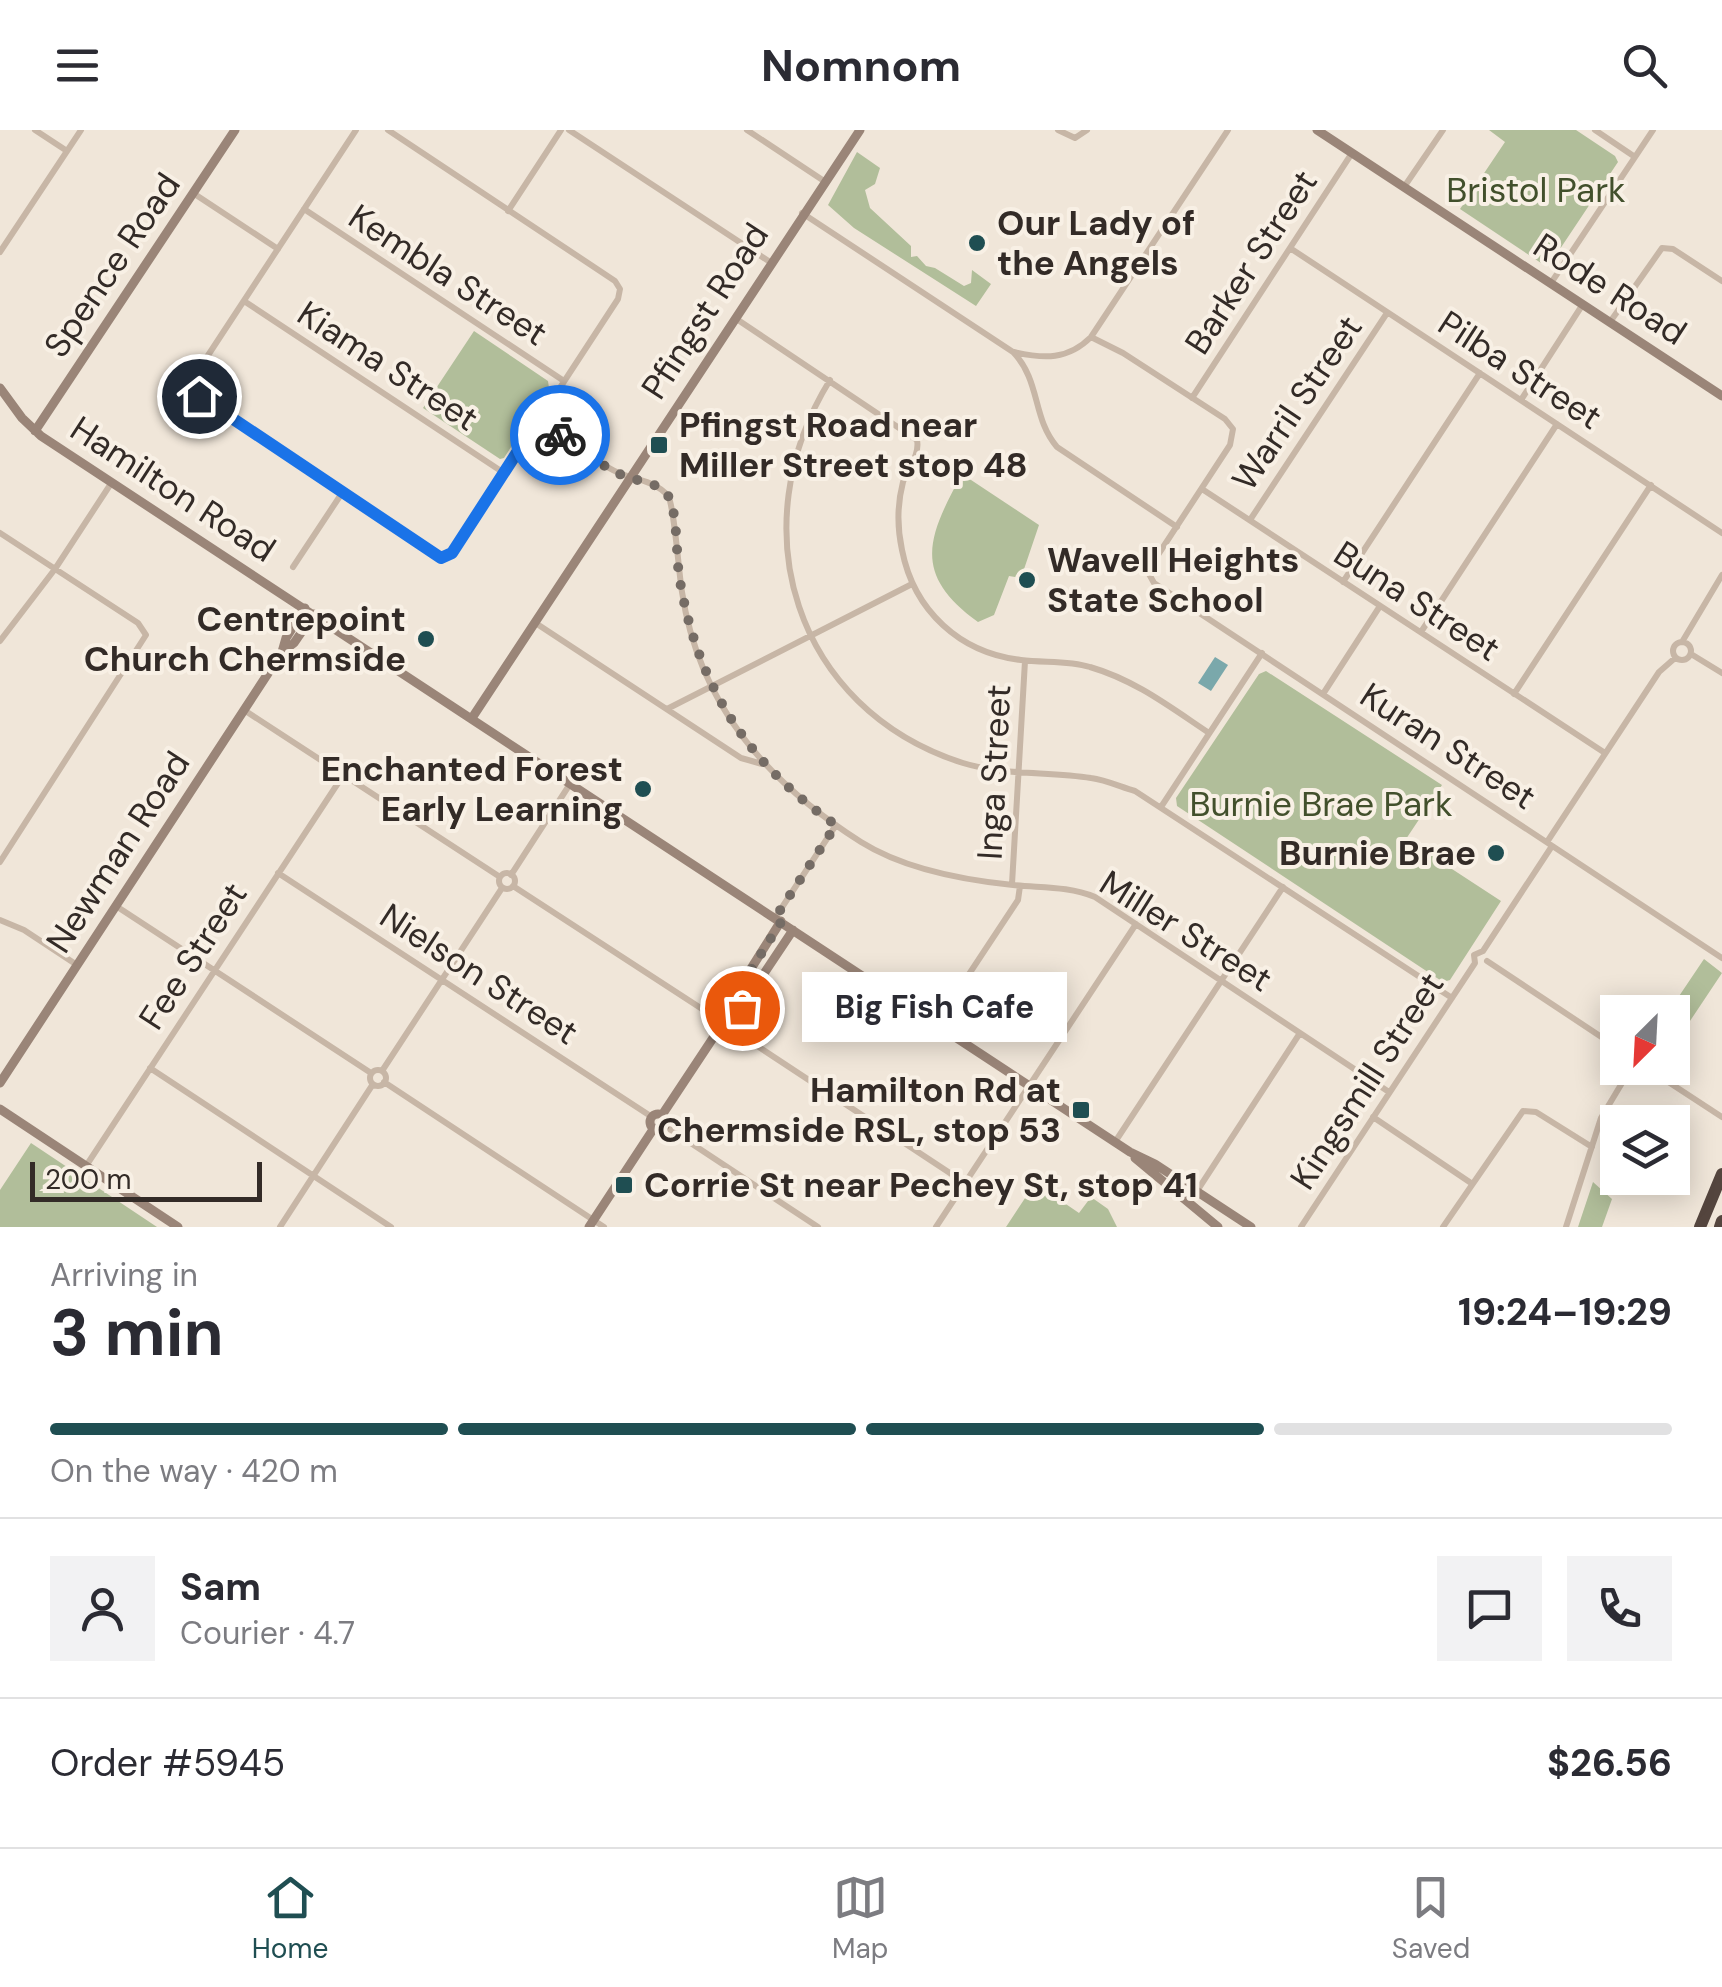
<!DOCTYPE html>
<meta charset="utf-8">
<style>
:root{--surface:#fff;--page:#f2f2f3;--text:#2b2b33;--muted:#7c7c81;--line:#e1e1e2;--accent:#1f4e52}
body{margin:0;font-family:"DM Sans",sans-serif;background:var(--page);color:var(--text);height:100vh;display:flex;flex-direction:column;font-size:38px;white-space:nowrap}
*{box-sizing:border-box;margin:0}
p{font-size:32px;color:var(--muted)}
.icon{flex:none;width:55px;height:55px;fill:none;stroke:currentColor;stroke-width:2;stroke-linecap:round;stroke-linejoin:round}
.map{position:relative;height:1097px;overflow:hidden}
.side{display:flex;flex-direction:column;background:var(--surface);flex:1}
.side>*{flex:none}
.needle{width:65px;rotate:204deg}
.controls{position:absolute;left:1600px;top:865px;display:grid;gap:20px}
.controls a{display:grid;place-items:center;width:90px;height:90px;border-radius:0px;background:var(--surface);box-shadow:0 5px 25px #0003;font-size:50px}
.scale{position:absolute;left:30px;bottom:25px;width:232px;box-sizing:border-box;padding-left:10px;border:5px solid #332b27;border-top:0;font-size:28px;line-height:35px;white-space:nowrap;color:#332b27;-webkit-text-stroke:8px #f8f0e5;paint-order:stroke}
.pin{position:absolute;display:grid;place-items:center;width:85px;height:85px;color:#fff;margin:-42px;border:5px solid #fff;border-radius:50%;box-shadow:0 2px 10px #0007}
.courier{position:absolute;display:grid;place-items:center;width:100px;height:100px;margin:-50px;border:8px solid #1a73e8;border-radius:50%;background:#fff;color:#222;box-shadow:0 2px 12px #0007}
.bubble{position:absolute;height:70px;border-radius:0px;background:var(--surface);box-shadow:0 5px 25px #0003;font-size:32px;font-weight:700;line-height:70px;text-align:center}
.summary em{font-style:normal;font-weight:700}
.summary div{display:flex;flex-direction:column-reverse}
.summary{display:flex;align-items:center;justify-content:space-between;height:170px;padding:0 50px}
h1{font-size:65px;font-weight:700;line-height:75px}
.bar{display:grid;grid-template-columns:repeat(4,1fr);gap:15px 10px;align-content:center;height:120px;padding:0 50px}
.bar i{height:12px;border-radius:8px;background:var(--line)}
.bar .current{background:var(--accent)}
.bar p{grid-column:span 4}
.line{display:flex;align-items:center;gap:25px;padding:0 50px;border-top:2px solid var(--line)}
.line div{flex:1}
.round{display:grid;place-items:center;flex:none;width:105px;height:105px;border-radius:0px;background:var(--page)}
header{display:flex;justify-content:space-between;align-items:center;height:130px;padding:0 50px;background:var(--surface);font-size:45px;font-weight:700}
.tab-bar{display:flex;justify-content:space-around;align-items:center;height:140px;border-top:2px solid var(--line);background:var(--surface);font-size:28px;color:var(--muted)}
.tab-bar a{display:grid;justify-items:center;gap:5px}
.tab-bar .current{color:var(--accent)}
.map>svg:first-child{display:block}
.green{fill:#b1be9a}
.water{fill:#7aa8ab}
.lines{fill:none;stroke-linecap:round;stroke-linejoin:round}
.street{stroke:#c7b6a6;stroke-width:6}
.secondary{stroke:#9a8578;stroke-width:9}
.highway{stroke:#54453e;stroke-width:12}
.done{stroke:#756c65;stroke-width:10;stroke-dasharray:0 18}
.route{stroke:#1a73e8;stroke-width:12}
.poi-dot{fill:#1f4e52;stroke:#f8f0e5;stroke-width:4}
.labels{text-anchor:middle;stroke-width:8;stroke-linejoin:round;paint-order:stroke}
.park-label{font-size:35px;fill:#42502c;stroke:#f8f0e5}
.poi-label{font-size:35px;font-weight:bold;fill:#332b27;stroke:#f8f0e5;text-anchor:start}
.street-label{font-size:35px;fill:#332b27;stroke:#f8f0e5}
</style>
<header><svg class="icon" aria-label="menu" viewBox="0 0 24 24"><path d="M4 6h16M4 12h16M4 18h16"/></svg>Nomnom<svg class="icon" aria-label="search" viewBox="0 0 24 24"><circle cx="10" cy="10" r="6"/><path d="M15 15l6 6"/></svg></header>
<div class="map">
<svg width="1722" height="1097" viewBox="0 0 1722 1097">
<rect width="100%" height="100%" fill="#f0e6d9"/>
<path class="green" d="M1489 0H1576L1615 26 1618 32 1550 134 1541 133 1460 79 1505 12Z
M857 22 880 38 875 54 865 60 870 78 911 116V127L917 126 926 136 935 138 964 156 971 153 972 140 991 154 976 176 854 98 828 75Z
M474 201 548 251 549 258 504 328 500 329 423 278Z
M962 344 1039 395 1021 448 1009 446 994 485 978 492C912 444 927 408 962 344Z
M1266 541 1442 655 1406 709 1501 771 1450 850 1443 852 1177 676 1176 668 1259 544Z
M1704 829 1722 843 1688 894 1669 881Z
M31 1013 157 1097H0V1060Z
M1593 1052 1612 1069 1602 1097H1578Z
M1035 1053 1079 1083 1091 1067 1108 1079 1117 1097H1006Z"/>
<path class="water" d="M1215 527 1228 535 1211 561 1198 553Z"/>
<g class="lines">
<path class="street" d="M35 0 67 21
M356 0 201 236 196 257 207 274 435 425 444 428 452 423 618 169 620 159 615 151 388 0
M569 0 770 132
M747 0 824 51
M1058 0 1075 8 1087 0
M1595 0 1635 27
M1404 57 1443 0
M193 63 278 119
M304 79 564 251
M508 81 561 0
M802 83 1013 222C1041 251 1032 288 1057 317L1177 397
M1290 118 1722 403
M0 122 81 0
M1551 153 1653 0
M244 171 504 343
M735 188 917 310C920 325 908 338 903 352 897 375 897 397 902 420 914 481 960 523 1021 530 1044 533 1068 530 1090 537 1135 550 1170 577 1209 603
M1610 192 1662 118 1673 119 1722 151
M1091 207 1123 223 1225 289 1233 299 1230 315 1152 434 1149 444 1154 453 1722 828
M1014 222C1044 229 1068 230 1091 207L1228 0
M830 250C739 397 794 579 963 633 1005 646 1049 641 1091 648 1106 650 1121 657 1135 661L1452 868
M1192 268 1352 23
M1521 270 1583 174
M538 290C561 305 603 339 627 346 641 350 659 354 668 366 674 374 679 445 682 462 699 575 768 653 861 712 904 739 963 750 1013 755 1041 758 1068 756 1095 767L1389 962
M1202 359 1605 623
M1250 390 1387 183
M0 403 138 493 146 505 0 732
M293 437 342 363
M1343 452 1480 243
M534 492 741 628 762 634
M1421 502 1557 294
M0 511 55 439 112 352
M1673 521a9 9 0 1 1 18 0a9 9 0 1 1-18 0Z
M1682 512 1722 445
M1691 524 1722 543
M1323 564 1380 476
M1514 564 1651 355
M667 579 912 454
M244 580 500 747
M1161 677 1262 523
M1547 712 1659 542 1675 528
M278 743 652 987
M499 751a8 8 0 1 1 16 0a8 8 0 1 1-16 0Z
M511 745 570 654
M1012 754 1025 531
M513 756 716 888
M116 776 371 943
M775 788 836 695
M0 790 24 800 77 835
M1487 831 1618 918
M936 894 1018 770 1020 756
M730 898 965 1053
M150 938 391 1097
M1647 938 1722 987
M370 948a8 8 0 1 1 16 0a8 8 0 1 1-16 0Z
M382 941 502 758
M384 952 604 1097
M1373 987 1471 1053
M665 996 818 1097
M1115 1012 1283 757
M86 1036 344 644
M1197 1061 1300 903
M280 1097 373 954
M936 1097 1136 794
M1301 1097 1475 833 1474 825 1483 821 1552 716
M1443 1097 1523 981 1536 982 1592 1017
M1566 1097 1601 988 1631 938"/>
<path class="secondary" d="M1317 0 1722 266
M0 258 22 288 41 306 1130 1022 1155 1034 1251 1097
M35 301 235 0
M282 522 294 513 314 484
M472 588 860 0
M715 892a9 9 0 1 1 18 0a9 9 0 1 1-18 0Z
M723 883 781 791
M733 890 793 800
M0 953 282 522 286 508 305 478
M0 979 178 1097
M650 992a8 8 0 1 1 16 0a8 8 0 1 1-16 0Z
M662 985 719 899
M1135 1028 1218 1097
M589 1097 654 998"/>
<path class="highway" d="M1700 1097 1722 1044
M1720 1097 1722 1091"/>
</g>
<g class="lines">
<path class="done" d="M560 305C580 318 602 337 624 346 637 351 656 352 666 363 678 376 676 425 679 445 696 553 746 633 836 695L775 788 781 792 724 883 733 890 742 878"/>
<path class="route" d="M199 266 441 428 452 423 538 290 560 305"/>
</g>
<g class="poi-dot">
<circle cx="977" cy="113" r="10"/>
<rect x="649" y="305" width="20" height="20" rx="5"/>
<circle cx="1027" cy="450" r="10"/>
<circle cx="426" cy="509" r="10"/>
<circle cx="643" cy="659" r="10"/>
<circle cx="1496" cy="723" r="10"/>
<rect x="1071" y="970" width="20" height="20" rx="5"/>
<rect x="614" y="1045" width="20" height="20" rx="5"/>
</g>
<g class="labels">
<g class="park-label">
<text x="1536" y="72">Bristol Park</text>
<text x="1321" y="686">Burnie Brae Park</text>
</g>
<g class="poi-label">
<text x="997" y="105">Our Lady of<tspan x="997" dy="40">the Angels</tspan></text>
<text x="679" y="307">Pfingst Road near<tspan x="679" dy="40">Miller Street stop 48</tspan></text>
<text x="1047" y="442">Wavell Heights<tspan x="1047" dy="40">State School</tspan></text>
<text x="406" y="501" text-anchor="end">Centrepoint<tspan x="406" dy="40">Church Chermside</tspan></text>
<text x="623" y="651" text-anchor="end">Enchanted Forest<tspan x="623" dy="40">Early Learning</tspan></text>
<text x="1476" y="735" text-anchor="end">Burnie Brae</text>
<text x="1061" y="972" text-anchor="end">Hamilton Rd at<tspan x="1061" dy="40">Chermside RSL, stop 53</tspan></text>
<text x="644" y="1067">Corrie St near Pechey St, stop 41</text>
</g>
<g class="street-label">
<text transform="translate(1251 132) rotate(-57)" y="12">Barker Street</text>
<text transform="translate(112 135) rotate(-56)" y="12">Spence Road</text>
<text transform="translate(448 145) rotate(33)" y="12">Kembla Street</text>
<text transform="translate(1610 159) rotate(33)" y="12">Rode Road</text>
<text transform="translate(705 181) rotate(-57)" y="12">Pfingst Road</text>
<text transform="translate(388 236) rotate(33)" y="12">Kiama Street</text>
<text transform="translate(1520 240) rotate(33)" y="12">Pilba Street</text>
<text transform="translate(1297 273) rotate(-56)" y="12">Warril Street</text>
<text transform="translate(173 359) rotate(33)" y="12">Hamilton Road</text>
<text transform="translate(1417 471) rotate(33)" y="12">Buna Street</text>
<text transform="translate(1448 616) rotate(33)" y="12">Kuran Street</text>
<text transform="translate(994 642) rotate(-87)" y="12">Inga Street</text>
<text transform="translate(118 722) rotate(-57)" y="12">Newman Road</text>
<text transform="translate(1186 801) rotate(32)" y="12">Miller Street</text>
<text transform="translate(193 826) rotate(-57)" y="12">Fee Street</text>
<text transform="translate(479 844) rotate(33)" y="12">Nielson Street</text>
<text transform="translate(1367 951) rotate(-57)" y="12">Kingsmill Street</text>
</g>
</g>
</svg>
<div class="controls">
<a><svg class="needle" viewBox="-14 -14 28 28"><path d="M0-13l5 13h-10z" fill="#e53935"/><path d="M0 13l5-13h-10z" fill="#7c7c81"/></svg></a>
<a><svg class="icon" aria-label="layers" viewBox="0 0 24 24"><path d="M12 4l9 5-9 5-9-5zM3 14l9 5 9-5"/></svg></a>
</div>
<div class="scale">200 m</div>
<div class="pin" style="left:742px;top:878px;background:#ea580c"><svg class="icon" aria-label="bag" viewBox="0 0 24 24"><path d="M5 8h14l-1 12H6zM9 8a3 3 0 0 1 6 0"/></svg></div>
<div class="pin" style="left:199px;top:266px;background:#1f2937"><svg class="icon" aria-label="home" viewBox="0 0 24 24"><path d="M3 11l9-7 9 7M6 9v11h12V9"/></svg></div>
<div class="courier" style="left:560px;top:305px"><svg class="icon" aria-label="bike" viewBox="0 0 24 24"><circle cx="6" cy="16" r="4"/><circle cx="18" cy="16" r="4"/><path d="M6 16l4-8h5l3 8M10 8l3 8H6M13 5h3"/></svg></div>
<div class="bubble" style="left:802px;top:842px;width:265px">Big Fish Cafe</div>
</div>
<section class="side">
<div class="summary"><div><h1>3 min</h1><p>Arriving in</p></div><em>19:24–19:29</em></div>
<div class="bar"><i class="current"></i><i class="current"></i><i class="current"></i><i></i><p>On the way · 420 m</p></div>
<div class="line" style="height:180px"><a class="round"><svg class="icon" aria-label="person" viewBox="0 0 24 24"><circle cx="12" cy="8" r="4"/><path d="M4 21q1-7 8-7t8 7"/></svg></a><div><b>Sam</b><p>Courier · 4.7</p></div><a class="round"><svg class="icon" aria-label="chat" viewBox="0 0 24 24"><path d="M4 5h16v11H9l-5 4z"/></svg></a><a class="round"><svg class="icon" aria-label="phone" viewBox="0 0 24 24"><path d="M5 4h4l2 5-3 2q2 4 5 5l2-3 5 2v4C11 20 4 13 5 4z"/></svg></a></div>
<div class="line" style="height:130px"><div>Order #5945</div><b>$26.56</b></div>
</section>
<nav class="tab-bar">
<a class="current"><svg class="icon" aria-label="home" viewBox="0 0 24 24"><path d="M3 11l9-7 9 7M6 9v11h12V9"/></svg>Home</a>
<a><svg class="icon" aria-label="map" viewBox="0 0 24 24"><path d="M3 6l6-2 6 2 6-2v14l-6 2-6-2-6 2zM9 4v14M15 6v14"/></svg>Map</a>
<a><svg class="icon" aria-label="saved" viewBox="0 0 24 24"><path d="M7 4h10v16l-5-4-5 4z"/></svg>Saved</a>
</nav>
